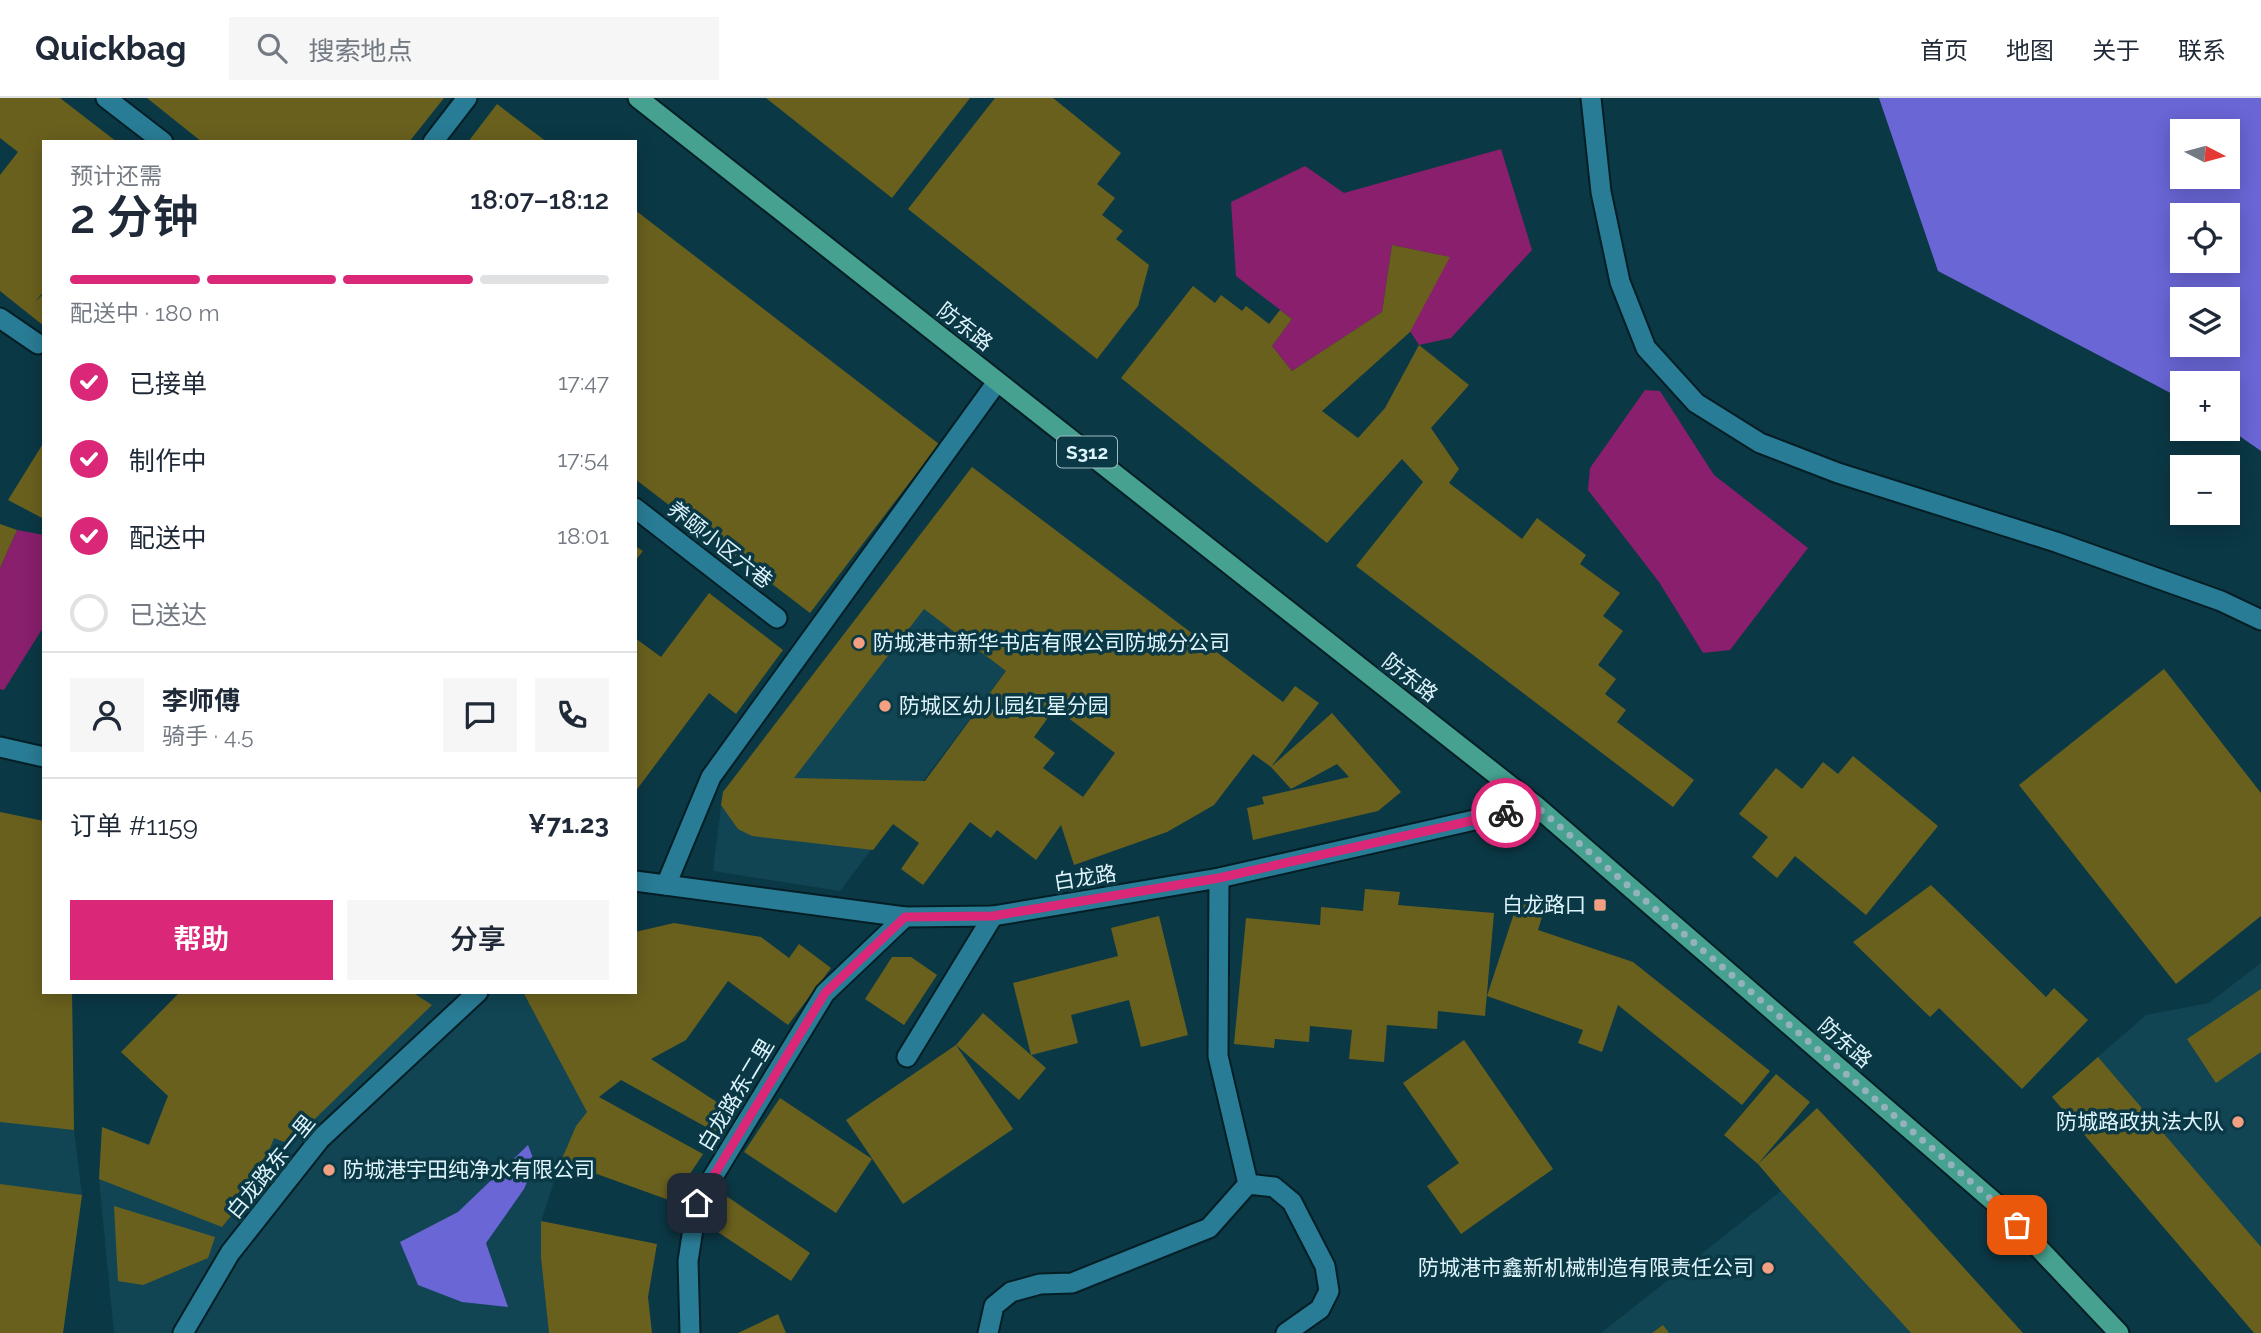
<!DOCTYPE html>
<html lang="zh">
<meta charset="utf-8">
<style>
:root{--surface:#fff;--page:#f6f6f7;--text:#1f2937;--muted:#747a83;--line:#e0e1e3;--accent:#db2777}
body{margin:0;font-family:Raleway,"Noto Sans SC",sans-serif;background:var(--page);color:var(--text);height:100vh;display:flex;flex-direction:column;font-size:26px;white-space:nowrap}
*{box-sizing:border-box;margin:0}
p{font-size:23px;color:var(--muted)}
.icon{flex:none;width:38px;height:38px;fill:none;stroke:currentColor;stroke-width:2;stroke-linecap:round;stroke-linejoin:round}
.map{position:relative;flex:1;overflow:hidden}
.drawer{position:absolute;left:42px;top:42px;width:595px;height:854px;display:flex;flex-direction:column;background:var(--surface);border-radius:0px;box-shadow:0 4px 18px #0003}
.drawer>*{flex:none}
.needle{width:46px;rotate:96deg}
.buttons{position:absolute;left:2170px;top:21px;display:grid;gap:14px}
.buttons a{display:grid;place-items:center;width:70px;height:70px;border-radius:0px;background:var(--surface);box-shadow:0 4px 18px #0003;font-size:35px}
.pin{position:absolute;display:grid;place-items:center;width:60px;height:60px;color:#fff;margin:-30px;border-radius:14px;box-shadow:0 4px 10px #0006}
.courier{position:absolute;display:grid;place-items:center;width:70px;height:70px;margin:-35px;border:5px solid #db2777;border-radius:50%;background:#fff;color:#222;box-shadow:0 2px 9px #0007}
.overview em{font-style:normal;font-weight:600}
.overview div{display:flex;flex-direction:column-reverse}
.overview{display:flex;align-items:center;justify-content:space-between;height:119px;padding:0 28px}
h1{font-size:46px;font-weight:600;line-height:52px}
.bar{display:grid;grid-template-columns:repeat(4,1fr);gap:10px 7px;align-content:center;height:84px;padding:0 28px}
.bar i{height:9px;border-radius:5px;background:var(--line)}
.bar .selected{background:var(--accent)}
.bar p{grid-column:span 4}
.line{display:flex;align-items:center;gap:18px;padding:0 28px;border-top:2px solid var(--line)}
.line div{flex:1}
.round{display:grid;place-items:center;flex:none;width:74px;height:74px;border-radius:0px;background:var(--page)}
ol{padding:0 28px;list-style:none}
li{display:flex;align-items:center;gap:21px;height:77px}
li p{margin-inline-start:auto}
li .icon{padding:7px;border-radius:50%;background:var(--accent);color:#fff;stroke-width:4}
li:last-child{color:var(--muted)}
li i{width:38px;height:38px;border:4px solid var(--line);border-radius:50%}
.button{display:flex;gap:14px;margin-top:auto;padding:14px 28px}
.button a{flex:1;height:80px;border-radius:0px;background:var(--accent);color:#fff;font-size:28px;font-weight:600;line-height:80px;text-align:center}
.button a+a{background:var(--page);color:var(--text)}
header{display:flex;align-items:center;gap:42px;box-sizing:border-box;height:98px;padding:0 35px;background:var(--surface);border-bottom:2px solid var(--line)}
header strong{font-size:33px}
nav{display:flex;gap:38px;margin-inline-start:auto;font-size:24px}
.search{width:490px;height:63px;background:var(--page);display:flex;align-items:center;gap:18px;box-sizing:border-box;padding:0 24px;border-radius:0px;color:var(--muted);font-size:26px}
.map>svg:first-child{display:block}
.built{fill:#114553}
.green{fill:#891f6d}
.water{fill:#6a66d6;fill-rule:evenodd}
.building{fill:#6a601e;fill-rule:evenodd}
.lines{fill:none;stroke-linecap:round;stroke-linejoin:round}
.service-casing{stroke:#041e25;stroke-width:23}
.minor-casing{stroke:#041e25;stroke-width:23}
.tertiary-casing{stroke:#041e25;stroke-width:23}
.primary-casing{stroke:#041e25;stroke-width:23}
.service{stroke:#297c95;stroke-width:19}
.minor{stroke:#297c95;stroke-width:19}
.tertiary{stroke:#297c95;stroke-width:19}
.primary{stroke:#46a190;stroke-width:19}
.done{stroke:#94b2bc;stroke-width:7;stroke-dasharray:0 12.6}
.route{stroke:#db2777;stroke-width:9}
.poi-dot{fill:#f2a081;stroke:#0b3845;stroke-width:2.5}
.labels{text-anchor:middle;stroke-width:7;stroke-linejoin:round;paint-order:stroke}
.shield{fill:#0b3845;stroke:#9fbcc5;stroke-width:2}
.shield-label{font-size:19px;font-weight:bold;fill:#def4fc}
.street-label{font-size:21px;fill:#def4fc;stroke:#0b3845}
.poi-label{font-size:21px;fill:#def4fc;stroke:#0b3845;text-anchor:start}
</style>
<header>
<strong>Quickbag</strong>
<div class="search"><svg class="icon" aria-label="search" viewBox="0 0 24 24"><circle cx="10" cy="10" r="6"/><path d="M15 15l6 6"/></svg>搜索地点</div>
<nav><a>首页</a><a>地图</a><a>关于</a><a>联系</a></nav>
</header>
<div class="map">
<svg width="2261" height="1235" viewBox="0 0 2261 1235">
<rect width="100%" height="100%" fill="#0b3845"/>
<path class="built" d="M887 483 1006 573 840 793 713 773 723 694Z
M0 714 44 894H72L74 1032 82 1097 63 1235H0Z
M2261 865V1235L2052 999 2146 917 2209 905Z
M268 894H523L587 1014 576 1028 561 1063 541 1123V1160L549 1235H114L99 1081 102 1029 149 1046 168 998 174 1001Z
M1781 1093 1911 1235H1601Z"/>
<path class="green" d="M1501 51 1532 152 1451 240 1419 247 1410 233 1449 159 1392 147 1382 214 1292 273 1272 248 1292 221 1236 178 1231 104 1305 68 1344 95Z
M1645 292 1660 293 1714 377 1808 450 1730 552 1703 555 1659 484 1588 392 1590 370Z
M17 432 44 437V528L4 592 0 591V470Z"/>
<path class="water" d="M1879 0H2261V353L2228 330V285H2182V301L1938 173ZM2182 33H2228V79H2182ZM2182 117H2228V163H2182ZM2182 201H2228V247H2182Z
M528 1047 535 1065 524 1091 486 1145 508 1209 462 1204 418 1187 400 1144 458 1114Z"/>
<path class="building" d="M0 0H60L117 44H44V193L35 204 44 195V228L0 193V77L18 54 0 40Z
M147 0H444L409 44H202Z
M766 0H970L892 100Z
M995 0H1053L1121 55 1097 86 1115 100 1102 117 1123 133 1116 141 1149 167 1138 208 1097 261 908 111Z
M497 6 527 29 547 44H468Z
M635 112 939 346 810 515 635 381Z
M1392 147 1450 159 1410 234 1322 313 1358 340 1385 310 1419 247 1469 287 1431 330 1459 371 1449 385 1522 441 1537 420 1586 457 1580 466 1620 495 1603 518 1623 533 1598 567 1616 581 1605 596 1626 612 1617 624 1694 682 1673 709 1356 468 1423 384 1402 361 1327 445 1121 280 1193 188 1215 205 1221 197 1242 213 1246 208 1269 226 1280 212 1292 221 1272 248 1292 273 1382 214Z
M44 344V421L8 402Z
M972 369 1283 604 1295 588 1319 605 1271 669 1332 615 1401 694 1378 713 1253 742 1247 710 1264 706 1262 699 1349 679 1337 666 1291 691 1271 669 1253 656 1214 707 1167 734 1074 767 1061 727 1036 762 997 732 991 740 970 724 923 787 901 771 919 745 893 726 873 752 752 738 738 731 721 707 723 694ZM924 511 1006 573 925 683 794 680ZM1055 610 1115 655 1083 699 1043 670 1055 655 1034 639Z
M0 426 17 432 0 470Z
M635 448 643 453 635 463Z
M709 495 783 552 736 616 709 595 635 694V540L661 559Z
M2164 571 2261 695V818L2176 886 2019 687Z
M1853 658 1938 728 1866 817 1795 758 1777 780 1752 759 1768 739 1739 716 1776 670 1802 691 1823 664 1838 676Z
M0 714 44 723V894H72L74 1032 0 1024Z
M1931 787 2046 899 2054 890 2088 922 2022 991 1939 910 1930 919 1853 844Z
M1365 791 1400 794 1398 807 1494 815 1485 918 1438 913 1437 931 1387 927 1384 964 1349 961 1352 932 1310 928 1309 944 1275 941 1274 950 1234 946 1246 820 1320 827 1321 809 1363 813Z
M1520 797 1546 806 1538 832 1633 864 1770 973 1742 1007 1618 907 1602 954 1578 945 1583 932 1487 898Z
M1159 818 1188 937 1141 949 1129 902 1071 917 1078 945 1031 957 1046 970 1019 1002 956 947 1013 1031 903 1106 846 1022 956 947 983 915 1031 957 1013 885 1118 858 1111 830Z
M674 825 761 839 789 860 799 846 831 870 788 927 728 883 686 942 651 961 726 1010 715 1034 621 982 599 999 703 1056 688 1079 677 1105 561 1063 576 1028 587 1014 523 894H635V834Z
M892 859H911L937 877 904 927 865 901Z
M2261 891V954L2216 985 2187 941Z
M180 894H412L432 907 289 1046 274 1040 255 1088 222 1129 99 1081 102 1029 149 1047 168 998 121 954Z
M1464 942 1553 1071 1461 1136 1427 1088 1459 1065 1403 985Z
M2098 959 2261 1149V1235H2254L2052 999Z
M1776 976 1810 1004 1758 1066 1724 1037Z
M780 1000 872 1061 836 1115 744 1054Z
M1817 1010 1876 1073 2023 1235H1911L1781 1093 1758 1066Z
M0 1086 82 1097 63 1235H0Z
M719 1093 810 1155 791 1183 700 1122Z
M114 1108 215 1139 208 1160 143 1187 118 1183Z
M541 1123 657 1146 648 1199 652 1235H549L541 1160Z
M778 1216 786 1235H738Z
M1663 1227 1669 1235H1652Z"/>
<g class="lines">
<g class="service-casing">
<path id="service" d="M106 0 163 44
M0 220 38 246
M635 410 777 520
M1219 780 1218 958 1248 1086
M666 787 711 679 997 284
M907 959 993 818
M1248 1086 1274 1089 1292 1104 1325 1168 1329 1193 1320 1211 1286 1235
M988 1235 994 1208 1011 1194 1040 1186 1072 1185 1209 1130 1248 1086"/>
</g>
<g class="minor-casing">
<path id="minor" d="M1591 0 1601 94 1620 184 1646 250 1696 305 1760 345 1838 375 2056 444 2221 503 2261 522
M433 44 467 0
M183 1235 230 1155 320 1041 478 894
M690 1235 688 1163 697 1105 825 895 905 819"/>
</g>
<g class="tertiary-casing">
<path id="tertiary" d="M0 649 44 659
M635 783 905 819 993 818 1219 780 1536 708"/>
</g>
<g class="primary-casing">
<path id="primary" d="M638 0 1536 708 2000 1109 2119 1235"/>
</g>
<use href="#service" class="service"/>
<use href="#minor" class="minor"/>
<use href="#tertiary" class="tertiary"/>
<use href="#primary" class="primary"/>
</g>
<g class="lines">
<path class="done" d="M1506 715 1536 708 2000 1109 2017 1127"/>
<path class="route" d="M697 1105 825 895 905 819 993 818 1219 780 1506 715"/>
</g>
<g class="poi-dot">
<circle cx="859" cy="545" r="7"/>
<circle cx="885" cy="608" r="7"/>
<rect x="1593" y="800" width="14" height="14" rx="3.5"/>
<circle cx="2238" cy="1024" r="7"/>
<circle cx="329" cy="1072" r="7"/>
<circle cx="1768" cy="1170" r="7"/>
</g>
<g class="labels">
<rect class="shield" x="1057" y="338.5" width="60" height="31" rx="5"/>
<g class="shield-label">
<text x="1087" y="361">S312</text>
</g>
<g class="street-label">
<text transform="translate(965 229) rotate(38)" y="7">防东路</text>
<text transform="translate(720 447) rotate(38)" y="7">养颐小区六巷</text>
<text transform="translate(1410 580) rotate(38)" y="7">防东路</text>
<text transform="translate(1085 780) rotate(-9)" y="7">白龙路</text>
<text transform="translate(1845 945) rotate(41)" y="7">防东路</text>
<text transform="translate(736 997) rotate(-59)" y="7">白龙路东二里</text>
<text transform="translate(271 1069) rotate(-51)" y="7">白龙路东一里</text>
</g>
<g class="poi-label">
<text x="873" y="552">防城港市新华书店有限公司防城分公司</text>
<text x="899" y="615">防城区幼儿园红星分园</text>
<text x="1586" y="814" text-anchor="end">白龙路口</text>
<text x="2224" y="1031" text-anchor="end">防城路政执法大队</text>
<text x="343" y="1079">防城港宇田纯净水有限公司</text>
<text x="1754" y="1177" text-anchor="end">防城港市鑫新机械制造有限责任公司</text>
</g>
</g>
</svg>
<div class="buttons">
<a><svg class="needle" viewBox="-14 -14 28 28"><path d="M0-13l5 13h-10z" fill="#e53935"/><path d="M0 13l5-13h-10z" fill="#747a83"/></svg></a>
<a><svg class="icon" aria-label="locate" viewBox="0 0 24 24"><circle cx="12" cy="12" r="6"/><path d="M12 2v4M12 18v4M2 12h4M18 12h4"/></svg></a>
<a><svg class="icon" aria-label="layers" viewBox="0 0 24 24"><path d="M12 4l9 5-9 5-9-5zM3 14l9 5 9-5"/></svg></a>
<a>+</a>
<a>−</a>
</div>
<div class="pin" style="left:2017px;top:1127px;background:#ea580c"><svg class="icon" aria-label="bag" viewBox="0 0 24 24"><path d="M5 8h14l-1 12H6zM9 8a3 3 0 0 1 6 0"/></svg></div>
<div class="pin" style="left:697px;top:1105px;background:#1f2937"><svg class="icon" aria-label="home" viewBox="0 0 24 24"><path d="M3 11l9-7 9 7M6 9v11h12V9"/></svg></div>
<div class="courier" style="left:1506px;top:715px"><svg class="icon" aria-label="bike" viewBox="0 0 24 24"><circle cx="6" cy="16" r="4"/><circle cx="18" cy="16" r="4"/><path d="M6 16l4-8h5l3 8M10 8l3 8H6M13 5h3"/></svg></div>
<section class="drawer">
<div class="overview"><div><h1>2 分钟</h1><p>预计还需</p></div><em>18:07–18:12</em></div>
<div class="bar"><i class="selected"></i><i class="selected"></i><i class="selected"></i><i></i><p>配送中 · 180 m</p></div>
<ol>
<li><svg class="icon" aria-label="check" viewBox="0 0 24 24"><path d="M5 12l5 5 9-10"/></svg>已接单<p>17:47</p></li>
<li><svg class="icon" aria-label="check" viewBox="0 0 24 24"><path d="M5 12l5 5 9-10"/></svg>制作中<p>17:54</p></li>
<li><svg class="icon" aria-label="check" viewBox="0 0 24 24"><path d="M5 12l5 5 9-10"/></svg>配送中<p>18:01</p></li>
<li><i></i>已送达</li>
</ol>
<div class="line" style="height:126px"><a class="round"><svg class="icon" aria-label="person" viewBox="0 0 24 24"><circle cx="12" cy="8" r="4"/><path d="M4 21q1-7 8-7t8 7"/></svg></a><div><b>李师傅</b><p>骑手 · 4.5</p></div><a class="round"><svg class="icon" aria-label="chat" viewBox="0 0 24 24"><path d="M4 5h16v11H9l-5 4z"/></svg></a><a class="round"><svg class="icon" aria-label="phone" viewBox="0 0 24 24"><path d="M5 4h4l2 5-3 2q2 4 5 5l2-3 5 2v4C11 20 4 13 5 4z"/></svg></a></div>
<div class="line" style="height:91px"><div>订单 #1159</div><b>¥71.23</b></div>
<div class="button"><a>帮助</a><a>分享</a></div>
</section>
</div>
